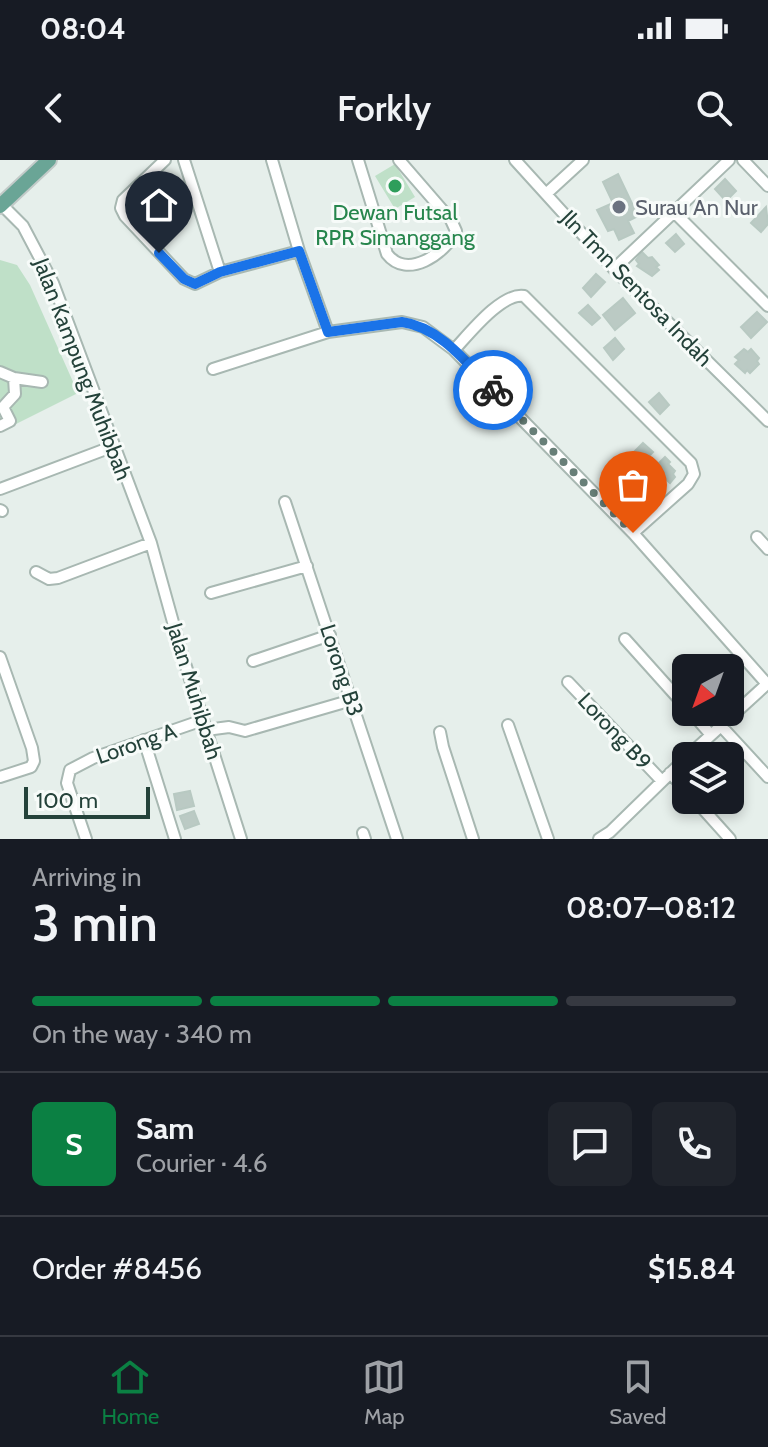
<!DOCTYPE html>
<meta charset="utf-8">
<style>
:root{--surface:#171b24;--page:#20242c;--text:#f1f3f6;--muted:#9ea1a6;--line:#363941;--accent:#0b8043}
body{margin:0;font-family:Cabin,sans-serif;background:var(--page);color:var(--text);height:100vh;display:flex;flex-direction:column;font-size:30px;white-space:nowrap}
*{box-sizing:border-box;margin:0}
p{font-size:26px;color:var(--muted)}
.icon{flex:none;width:44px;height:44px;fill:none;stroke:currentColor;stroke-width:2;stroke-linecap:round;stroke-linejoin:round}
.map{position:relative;height:679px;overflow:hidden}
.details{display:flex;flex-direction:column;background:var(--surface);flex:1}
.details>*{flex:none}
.needle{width:52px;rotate:221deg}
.buttons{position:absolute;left:672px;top:494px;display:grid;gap:16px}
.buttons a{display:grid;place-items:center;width:72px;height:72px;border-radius:12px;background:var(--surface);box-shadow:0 4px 12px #0003;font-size:40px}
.scale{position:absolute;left:24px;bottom:20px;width:126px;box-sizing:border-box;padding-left:8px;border:4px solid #24423a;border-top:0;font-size:22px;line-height:28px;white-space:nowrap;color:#24423a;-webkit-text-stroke:6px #f7fbf9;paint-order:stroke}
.pin{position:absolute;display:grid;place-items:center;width:68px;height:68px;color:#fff;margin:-82px -34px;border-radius:50% 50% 50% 0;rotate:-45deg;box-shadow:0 0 8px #0007}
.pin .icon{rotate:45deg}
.courier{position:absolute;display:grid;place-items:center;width:80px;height:80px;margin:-40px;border:6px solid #1a73e8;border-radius:50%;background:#fff;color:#222;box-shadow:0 2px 10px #0007}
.headline em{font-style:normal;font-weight:600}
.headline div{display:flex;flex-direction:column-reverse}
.headline{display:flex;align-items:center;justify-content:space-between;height:136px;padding:0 32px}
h1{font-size:52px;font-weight:600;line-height:60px}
.bar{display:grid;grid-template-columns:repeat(4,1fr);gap:12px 8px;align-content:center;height:96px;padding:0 32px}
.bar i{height:10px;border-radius:6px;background:var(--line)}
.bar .current{background:var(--accent)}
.bar p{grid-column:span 4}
.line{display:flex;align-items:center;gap:20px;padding:0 32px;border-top:2px solid var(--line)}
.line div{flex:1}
.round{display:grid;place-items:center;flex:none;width:84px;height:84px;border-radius:12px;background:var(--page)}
.status{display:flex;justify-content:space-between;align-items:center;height:56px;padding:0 40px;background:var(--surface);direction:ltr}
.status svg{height:22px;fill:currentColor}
header{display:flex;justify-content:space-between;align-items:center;height:104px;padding:0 32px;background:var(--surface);font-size:36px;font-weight:600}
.tabs{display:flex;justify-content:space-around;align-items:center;height:112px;border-top:2px solid var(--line);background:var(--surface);font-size:22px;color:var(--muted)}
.tabs a{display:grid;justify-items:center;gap:4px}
.tabs .current{color:var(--accent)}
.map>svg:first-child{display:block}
.green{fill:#bfe0c8}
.building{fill:#bbcac4;stroke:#b8c9c2;stroke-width:2}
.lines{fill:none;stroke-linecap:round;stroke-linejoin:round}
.minor-casing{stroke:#a8b8b2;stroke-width:14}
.major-casing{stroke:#c2cac8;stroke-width:18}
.minor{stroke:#fff;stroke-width:10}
.major{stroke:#6aa596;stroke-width:14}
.done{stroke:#687f78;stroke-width:8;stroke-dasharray:0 14.4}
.route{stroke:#1a73e8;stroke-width:10}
.leisure-dot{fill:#2e9e5b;stroke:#f7fbf9;stroke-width:3}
.worship-dot{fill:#6b7280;stroke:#f7fbf9;stroke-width:3}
.labels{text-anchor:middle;stroke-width:6;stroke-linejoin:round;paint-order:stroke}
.worship-label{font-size:22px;fill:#5b616d;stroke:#f7fbf9;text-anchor:start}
.leisure-label{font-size:22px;fill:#27864d;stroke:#f7fbf9}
.street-label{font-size:22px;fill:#24423a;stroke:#f7fbf9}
</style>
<div class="status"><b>08:04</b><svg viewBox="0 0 49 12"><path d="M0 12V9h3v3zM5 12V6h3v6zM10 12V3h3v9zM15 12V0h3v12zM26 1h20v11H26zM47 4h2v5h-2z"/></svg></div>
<header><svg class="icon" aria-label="back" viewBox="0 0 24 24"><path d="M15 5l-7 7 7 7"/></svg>Forkly<svg class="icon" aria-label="search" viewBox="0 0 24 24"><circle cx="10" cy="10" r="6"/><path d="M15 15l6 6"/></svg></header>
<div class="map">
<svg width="768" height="679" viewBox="0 0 768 679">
<rect width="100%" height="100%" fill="#e6efeb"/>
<path class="green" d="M395 4 415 37 395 49 375 16Z
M0 100 17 105 30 125 78 233 0 272Z"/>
<path class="building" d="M618 14 638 56 628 61 634 73 619 80 614 69 608 71 597 50 613 43 603 22Z
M725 19 736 31 726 41 715 29Z
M766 47 768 64 761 72 751 63Z
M676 74 684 84 675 92 666 83Z
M642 92 648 98 652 97 659 105 656 107 659 110 652 116 637 106 639 104 636 100Z
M596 114 605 122 591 137 583 128Z
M623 138 635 153 615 170 603 155Z
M588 145 600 158 592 165 579 153Z
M757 152 767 162 751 178 741 167Z
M615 178 624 189 613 200 604 188Z
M744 189 748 192 751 189 759 198 757 201 759 204 750 213 747 210 745 213 735 204 739 200 735 197Z
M521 211 531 222 517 235 508 224Z
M659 233 669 245 660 254 649 242Z
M643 283 653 292 644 301 634 292Z
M665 297 670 302 668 304 675 311 673 314 675 317 670 323 654 308Z
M190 631 194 646 177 650 174 634Z
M194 651 199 664 185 669 180 656Z"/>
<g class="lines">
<g class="minor-casing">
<path id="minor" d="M165 0 123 40 121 48 125 56 184 119 195 124 220 112 299 91
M184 0 220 112
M272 0 299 91 328 172
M358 0 387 94C407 120 445 94 456 71L451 60 399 0
M515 0 614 109 768 261
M743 0 768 26
M546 34 583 0
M0 43 23 66 53 123 151 383 181 491 241 679
M673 51 768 146
M614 109 729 0
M454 190C469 174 502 132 524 136L691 303 694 314 688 324 633 373
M213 209 328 172 402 162 423 167 454 190 633 373 767 524
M0 212 14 218 42 222
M0 266 10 261 3 247 15 234 14 218
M0 329 114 286
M285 342 397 679
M0 350 2 351
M757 377 768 389
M36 412 49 419 58 418 151 383
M211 433 307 406
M625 479 686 547
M0 497 32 588 34 601 31 607 0 617
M253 501 330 475
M568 522 661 620
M691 552 711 575
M508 565 548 679
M721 566 768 617
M206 570 229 567 245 571 352 540
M440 572 443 587 473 679
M144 580 175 679
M688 596 768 523
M670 613 686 630
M695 640 730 679
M363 673 365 679
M86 679 67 623 70 610 93 598 203 560
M599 679 610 672 686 598"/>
</g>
<g class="major-casing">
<path id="major" d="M0 46 49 0"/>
</g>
<use href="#minor" class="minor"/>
<use href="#major" class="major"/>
</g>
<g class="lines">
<path class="done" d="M493 230 633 373"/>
<path class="route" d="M159 93 184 119 195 124 220 112 299 91 328 172 402 162C440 167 468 204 493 230"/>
</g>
<circle class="leisure-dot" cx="395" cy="26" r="8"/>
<circle class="worship-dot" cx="619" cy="47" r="8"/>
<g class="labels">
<g class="worship-label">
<text x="635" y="55">Surau An Nur</text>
</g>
<g class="leisure-label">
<text x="395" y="60">Dewan Futsal<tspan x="395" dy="25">RPR Simanggang</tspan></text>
</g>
<g class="street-label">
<text transform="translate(637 128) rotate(46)" y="8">Jln Tmn Sentosa Indah</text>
<text transform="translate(83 209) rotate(69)" y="8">Jalan Kampung Muhibbah</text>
<text transform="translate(342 510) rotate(72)" y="8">Lorong B3</text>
<text transform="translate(195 531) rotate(73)" y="8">Jalan Muhibbah</text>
<text transform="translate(615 571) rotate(47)" y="8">Lorong B9</text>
<text transform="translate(136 583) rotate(-19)" y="8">Lorong A</text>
</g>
</g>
</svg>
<div class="buttons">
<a><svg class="needle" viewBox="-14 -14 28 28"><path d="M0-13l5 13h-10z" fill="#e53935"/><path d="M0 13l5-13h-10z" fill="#9ea1a6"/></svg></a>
<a><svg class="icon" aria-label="layers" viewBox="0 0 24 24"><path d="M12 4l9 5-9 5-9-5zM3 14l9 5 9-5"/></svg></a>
</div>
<div class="scale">100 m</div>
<div class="pin" style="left:633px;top:373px;background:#ea580c"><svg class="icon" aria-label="bag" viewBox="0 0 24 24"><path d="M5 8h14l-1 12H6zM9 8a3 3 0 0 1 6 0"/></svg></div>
<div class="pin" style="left:159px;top:93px;background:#1f2937"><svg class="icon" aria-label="home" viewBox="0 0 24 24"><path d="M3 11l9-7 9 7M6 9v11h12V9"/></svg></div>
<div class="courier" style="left:493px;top:230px"><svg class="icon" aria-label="bike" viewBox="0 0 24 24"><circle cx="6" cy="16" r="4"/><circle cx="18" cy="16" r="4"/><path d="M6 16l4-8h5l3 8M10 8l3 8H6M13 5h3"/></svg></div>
</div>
<section class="details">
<div class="headline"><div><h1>3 min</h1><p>Arriving in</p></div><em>08:07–08:12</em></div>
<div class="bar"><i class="current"></i><i class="current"></i><i class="current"></i><i></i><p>On the way · 340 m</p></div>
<div class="line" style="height:144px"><b class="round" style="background:var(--accent);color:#fff">S</b><div><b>Sam</b><p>Courier · 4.6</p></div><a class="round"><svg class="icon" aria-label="chat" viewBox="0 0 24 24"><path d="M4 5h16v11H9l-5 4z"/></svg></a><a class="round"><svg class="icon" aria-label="phone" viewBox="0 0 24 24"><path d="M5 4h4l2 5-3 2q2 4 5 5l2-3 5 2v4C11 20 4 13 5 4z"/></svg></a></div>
<div class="line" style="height:104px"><div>Order #8456</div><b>$15.84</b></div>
</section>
<nav class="tabs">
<a class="current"><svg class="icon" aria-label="home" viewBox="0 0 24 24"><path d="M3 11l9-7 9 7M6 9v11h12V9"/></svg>Home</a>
<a><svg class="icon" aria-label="map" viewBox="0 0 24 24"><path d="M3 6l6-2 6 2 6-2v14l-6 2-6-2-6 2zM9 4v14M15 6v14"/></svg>Map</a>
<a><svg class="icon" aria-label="saved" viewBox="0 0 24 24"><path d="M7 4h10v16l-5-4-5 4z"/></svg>Saved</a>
</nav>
